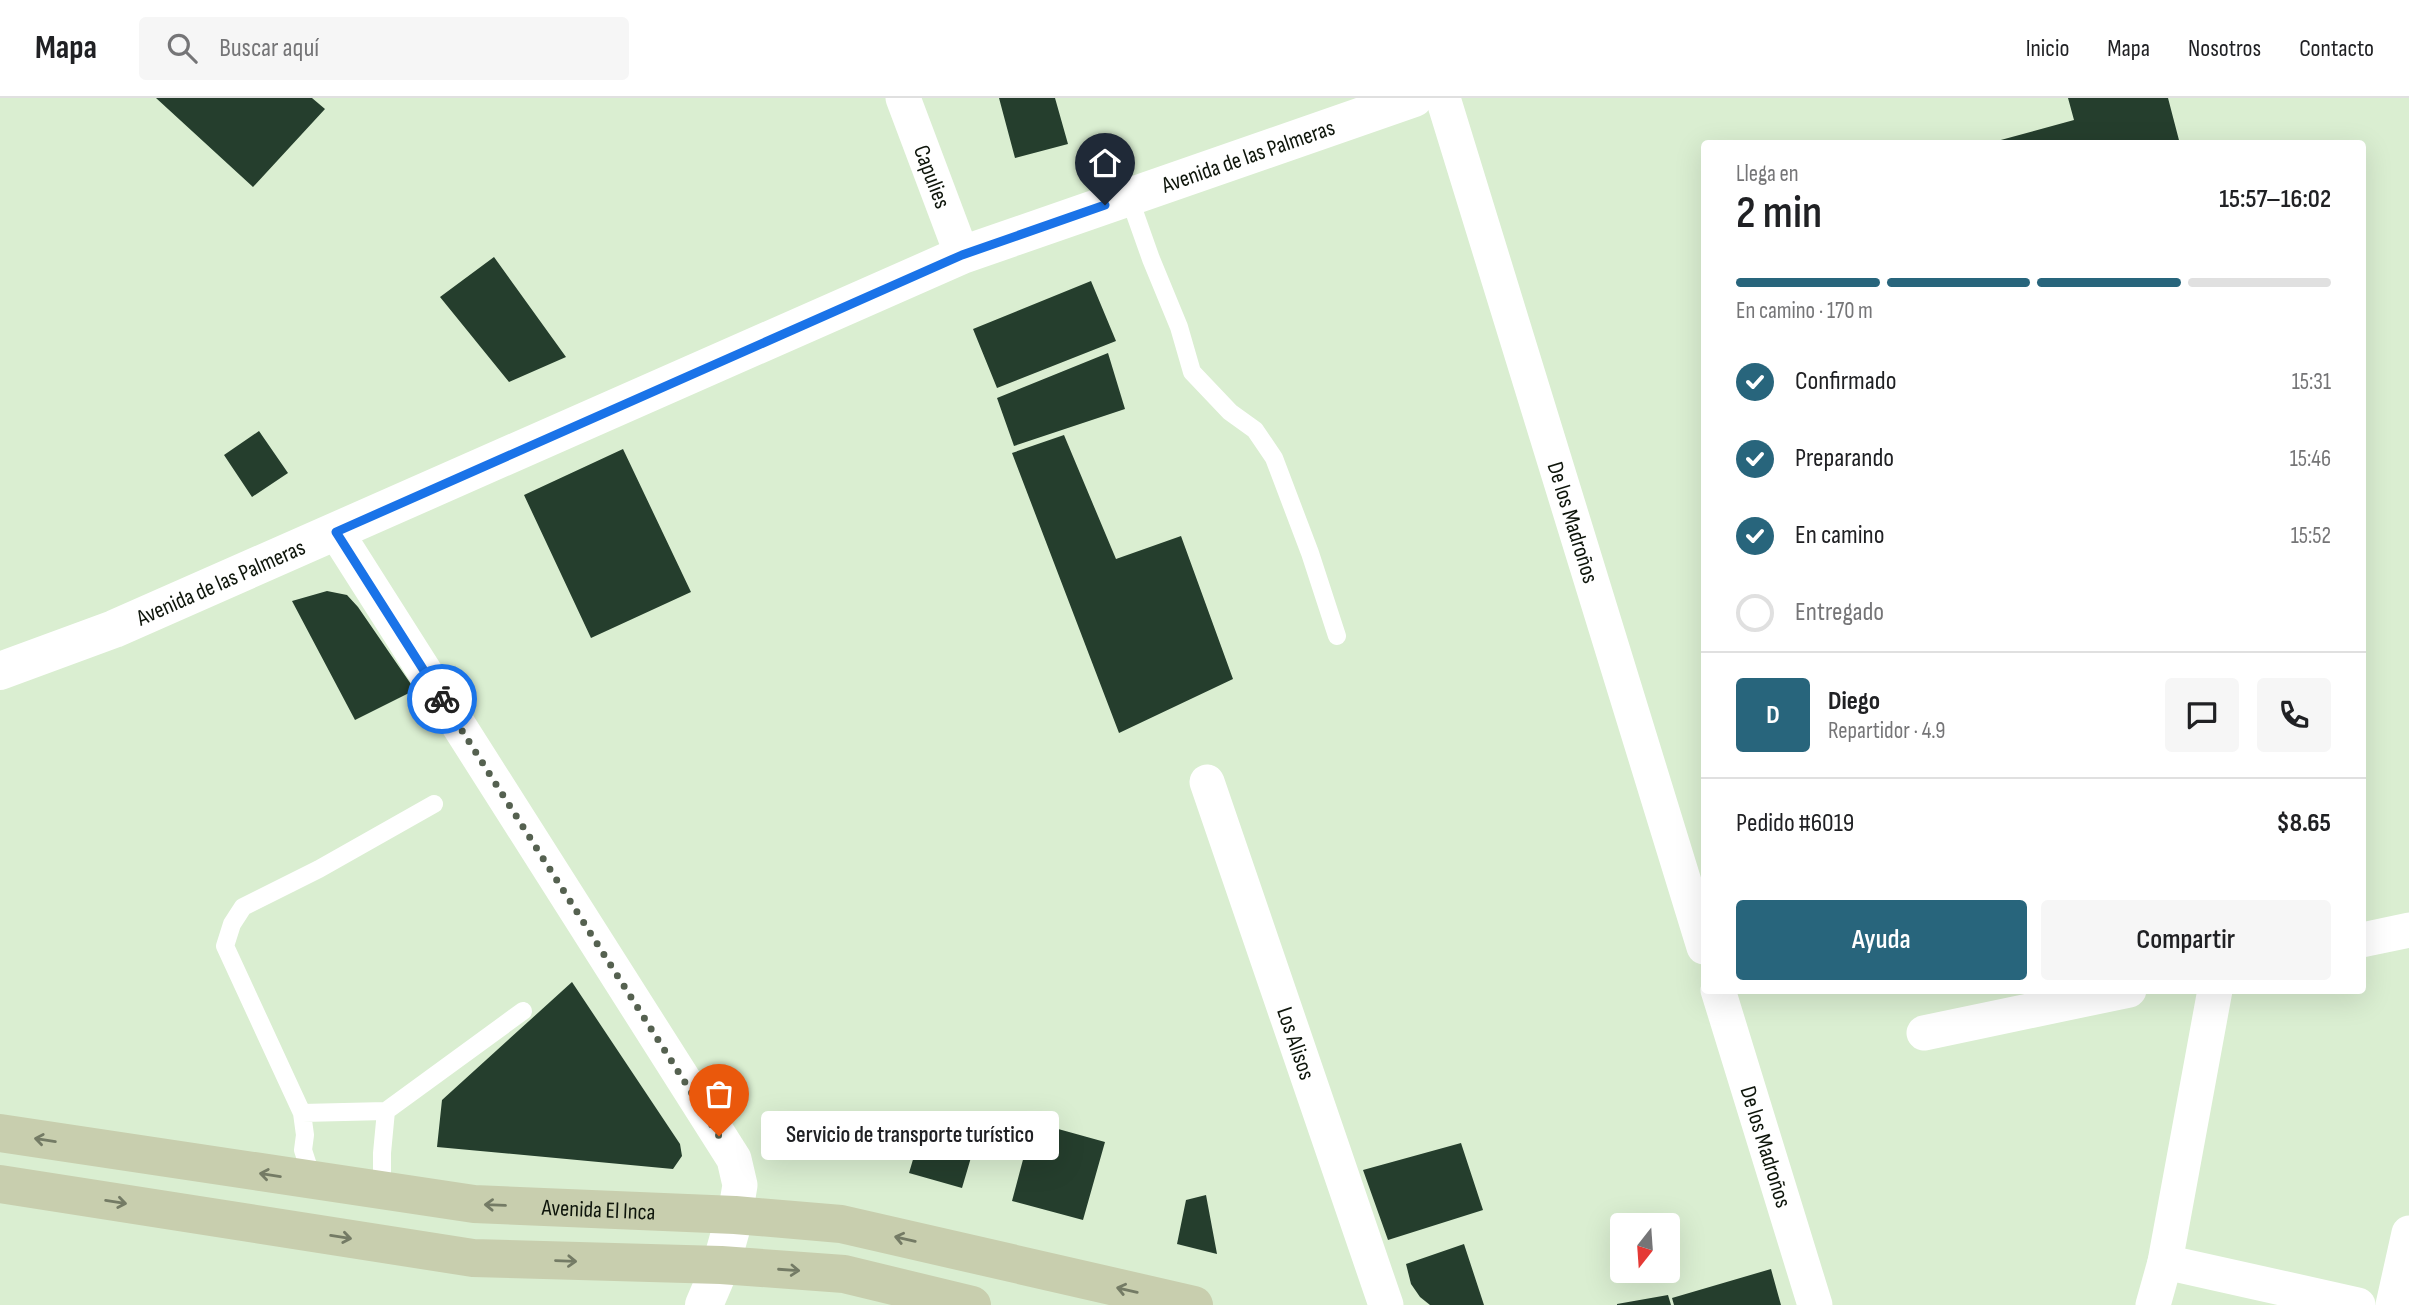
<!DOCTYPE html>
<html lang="es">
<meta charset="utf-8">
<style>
:root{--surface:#fff;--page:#f6f6f6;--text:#202124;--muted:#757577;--line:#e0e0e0;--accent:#28657c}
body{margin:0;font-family:"Sofia Sans Condensed",sans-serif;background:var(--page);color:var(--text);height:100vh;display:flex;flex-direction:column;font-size:26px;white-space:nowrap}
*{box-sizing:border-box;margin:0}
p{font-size:23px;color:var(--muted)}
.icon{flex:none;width:38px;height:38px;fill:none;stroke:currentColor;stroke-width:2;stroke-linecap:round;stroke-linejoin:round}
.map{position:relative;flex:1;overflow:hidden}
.sheet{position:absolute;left:1701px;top:42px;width:665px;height:854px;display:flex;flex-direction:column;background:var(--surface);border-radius:7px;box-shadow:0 7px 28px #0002}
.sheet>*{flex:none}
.needle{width:46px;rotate:197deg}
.buttons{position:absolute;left:1610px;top:1115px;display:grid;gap:14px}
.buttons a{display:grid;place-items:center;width:70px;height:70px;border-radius:7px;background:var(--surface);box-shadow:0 7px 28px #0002;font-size:35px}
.pin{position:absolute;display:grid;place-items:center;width:60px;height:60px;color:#fff;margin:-72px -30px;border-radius:50% 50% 50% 0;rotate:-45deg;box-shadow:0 0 7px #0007}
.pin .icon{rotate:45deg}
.courier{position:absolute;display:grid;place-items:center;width:70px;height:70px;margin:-35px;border:5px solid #1a73e8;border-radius:50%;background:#fff;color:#222;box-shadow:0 2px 9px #0007}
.bubble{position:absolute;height:49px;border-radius:7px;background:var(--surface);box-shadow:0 7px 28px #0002;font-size:23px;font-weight:600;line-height:49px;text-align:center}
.overview em{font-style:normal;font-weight:600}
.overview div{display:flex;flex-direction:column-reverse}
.overview{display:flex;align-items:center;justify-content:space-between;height:119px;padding:0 35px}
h1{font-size:46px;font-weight:600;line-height:52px}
.bar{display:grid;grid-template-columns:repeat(4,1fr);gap:10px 7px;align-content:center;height:84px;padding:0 35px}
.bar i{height:9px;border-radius:5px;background:var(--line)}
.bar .current{background:var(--accent)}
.bar p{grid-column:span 4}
.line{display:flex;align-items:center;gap:18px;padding:0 35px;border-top:2px solid var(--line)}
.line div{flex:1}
.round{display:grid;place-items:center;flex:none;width:74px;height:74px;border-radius:7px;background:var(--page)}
ol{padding:0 35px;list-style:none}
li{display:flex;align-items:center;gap:21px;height:77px}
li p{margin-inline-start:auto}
li .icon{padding:7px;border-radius:50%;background:var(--accent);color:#fff;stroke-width:4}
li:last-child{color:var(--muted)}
li i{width:38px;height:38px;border:4px solid var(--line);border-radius:50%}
.cta{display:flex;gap:14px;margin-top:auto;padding:14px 35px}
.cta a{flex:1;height:80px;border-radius:7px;background:var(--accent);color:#fff;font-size:28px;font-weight:600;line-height:80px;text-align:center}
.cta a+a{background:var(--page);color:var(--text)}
header{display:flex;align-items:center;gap:42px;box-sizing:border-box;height:98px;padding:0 35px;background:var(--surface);border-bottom:2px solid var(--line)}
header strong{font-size:33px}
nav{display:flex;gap:38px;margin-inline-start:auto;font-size:24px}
.search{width:490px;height:63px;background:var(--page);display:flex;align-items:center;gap:18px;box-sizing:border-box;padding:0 24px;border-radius:7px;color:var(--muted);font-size:26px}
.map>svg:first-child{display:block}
.building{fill:#253e2d}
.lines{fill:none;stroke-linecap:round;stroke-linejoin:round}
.service{stroke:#fff;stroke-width:18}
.minor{stroke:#fff;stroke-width:35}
.tertiary{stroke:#fff;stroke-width:38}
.secondary{stroke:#c8ceae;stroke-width:38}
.oneway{stroke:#747b65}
.done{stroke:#556150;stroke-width:7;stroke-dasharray:0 12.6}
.route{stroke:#1a73e8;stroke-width:9}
.labels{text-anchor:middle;stroke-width:7;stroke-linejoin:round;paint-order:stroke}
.street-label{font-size:23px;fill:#0e150b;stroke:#fff}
</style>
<header>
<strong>Mapa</strong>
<div class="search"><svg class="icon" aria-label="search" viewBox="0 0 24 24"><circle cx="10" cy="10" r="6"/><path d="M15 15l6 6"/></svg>Buscar aquí</div>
<nav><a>Inicio</a><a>Mapa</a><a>Nosotros</a><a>Contacto</a></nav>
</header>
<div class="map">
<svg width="2409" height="1207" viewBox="0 0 2409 1207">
<rect width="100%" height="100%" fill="#daeed1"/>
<path class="building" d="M156 0H312L325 11 253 89Z
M999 0H1055L1068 46 1015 60Z
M2068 0H2168L2180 46H1986L2074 22Z
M494 159 566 259 509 284 440 199Z
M1091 183 1116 243 997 290 973 231Z
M1108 255 1125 311 1014 348 997 300Z
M259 333 288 375 252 399 224 357Z
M1064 337 1116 461 1181 438 1233 581 1119 635 1012 355Z
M623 351 691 494 591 540 524 397Z
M327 493 347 497 358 509 415 592 355 622 292 503Z
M572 884 680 1046 682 1058 673 1071 437 1049 442 1002Z
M1033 1024 1105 1044 1083 1122 1012 1103Z
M922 1031 975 1046 962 1090 909 1075Z
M1461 1045 1483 1112 1388 1142 1363 1072Z
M1206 1097 1217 1156 1177 1146 1186 1102Z
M1464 1146 1484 1207H1430L1420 1199 1411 1186 1406 1166Z
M1771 1171 1781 1207H1674L1672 1200Z
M1668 1197 1671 1207H1617V1206Z"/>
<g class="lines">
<path class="service" d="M1129 99 1151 161 1179 229 1192 274 1230 314 1255 332 1274 360 1310 455 1337 538
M302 1015 386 1013 523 913
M313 1083 303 1052 305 1037 302 1015 225 848 232 826 243 809 319 771 434 706
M382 1094V1055L386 1013"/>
<g class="minor">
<path id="s1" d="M903 0 962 157"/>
<path id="s2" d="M1443 0 1704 849"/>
<path d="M336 434 734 1061 740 1087 735 1117"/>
<path id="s3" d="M1207 684 1386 1207"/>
<path d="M2362 842 2409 832"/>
<path id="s4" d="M1718 892 1815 1207"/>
<path d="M1924 935 2129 892"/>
<path d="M2165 1164 2358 1207"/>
<path d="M2153 1207 2165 1164 2215 892"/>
<path d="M2393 1207 2409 1135"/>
</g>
<g class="tertiary">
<path id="s5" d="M0 573 114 531 962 157 1414 0"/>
<path d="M704 1207 721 1167 735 1117"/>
</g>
<g class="secondary">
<path id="s6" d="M0 1035 474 1106 735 1117 841 1126 1194 1207"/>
<path d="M0 1086 473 1160 721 1167 844 1176 972 1207"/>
</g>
</g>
<defs><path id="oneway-shaft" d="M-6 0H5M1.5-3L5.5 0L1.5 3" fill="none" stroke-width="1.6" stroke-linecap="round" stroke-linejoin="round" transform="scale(1.75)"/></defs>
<g class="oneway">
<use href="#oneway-shaft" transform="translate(45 1042) rotate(-171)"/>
<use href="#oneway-shaft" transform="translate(270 1077) rotate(-171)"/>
<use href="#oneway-shaft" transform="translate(116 1104) rotate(9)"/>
<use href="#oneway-shaft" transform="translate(495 1107) rotate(-178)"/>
<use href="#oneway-shaft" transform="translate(341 1139) rotate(9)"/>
<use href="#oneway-shaft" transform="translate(905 1141) rotate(-167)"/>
<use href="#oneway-shaft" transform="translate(566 1163) rotate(2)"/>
<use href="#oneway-shaft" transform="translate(789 1172) rotate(4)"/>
<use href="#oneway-shaft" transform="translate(1127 1192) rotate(-167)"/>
</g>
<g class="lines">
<path class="done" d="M442 601 719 1038"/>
<path class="route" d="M442 601 336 434 962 157 1105 107"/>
</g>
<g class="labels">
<g class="street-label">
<text dy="8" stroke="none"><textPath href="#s5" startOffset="1351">Avenida de las Palmeras</textPath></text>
<text dy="8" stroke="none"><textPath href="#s1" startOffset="84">Capulies</textPath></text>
<text dy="8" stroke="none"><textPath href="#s2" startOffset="444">De los Madroños</textPath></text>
<text dy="8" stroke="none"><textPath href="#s5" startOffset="238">Avenida de las Palmeras</textPath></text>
<text dy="8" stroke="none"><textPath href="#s3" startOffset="276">Los Alisos</textPath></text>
<text dy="8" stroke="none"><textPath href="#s4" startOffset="164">De los Madroños</textPath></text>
<text dy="8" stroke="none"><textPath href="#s6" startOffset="604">Avenida El Inca</textPath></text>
</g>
</g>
</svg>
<div class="buttons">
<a><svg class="needle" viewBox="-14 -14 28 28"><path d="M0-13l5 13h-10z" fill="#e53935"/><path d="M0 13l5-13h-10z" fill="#757577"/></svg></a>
</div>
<div class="pin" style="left:719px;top:1038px;background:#ea580c"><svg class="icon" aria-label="bag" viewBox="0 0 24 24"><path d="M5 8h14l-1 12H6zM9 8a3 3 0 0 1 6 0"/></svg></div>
<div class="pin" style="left:1105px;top:107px;background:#1f2937"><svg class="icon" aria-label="home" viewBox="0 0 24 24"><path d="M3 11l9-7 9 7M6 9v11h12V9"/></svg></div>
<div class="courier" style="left:442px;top:601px"><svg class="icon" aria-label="bike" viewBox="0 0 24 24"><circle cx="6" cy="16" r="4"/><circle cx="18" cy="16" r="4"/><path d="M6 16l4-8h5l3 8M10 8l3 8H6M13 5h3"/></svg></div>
<div class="bubble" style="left:761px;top:1013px;width:298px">Servicio de transporte turístico</div>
<section class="sheet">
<div class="overview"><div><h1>2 min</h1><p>Llega en</p></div><em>15:57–16:02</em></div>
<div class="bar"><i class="current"></i><i class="current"></i><i class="current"></i><i></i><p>En camino · 170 m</p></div>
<ol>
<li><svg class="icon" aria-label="check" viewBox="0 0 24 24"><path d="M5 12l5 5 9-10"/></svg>Confirmado<p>15:31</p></li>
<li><svg class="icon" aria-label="check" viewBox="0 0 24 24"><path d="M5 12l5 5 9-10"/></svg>Preparando<p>15:46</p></li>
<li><svg class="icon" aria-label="check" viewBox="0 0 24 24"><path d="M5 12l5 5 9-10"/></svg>En camino<p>15:52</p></li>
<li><i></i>Entregado</li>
</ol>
<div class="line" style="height:126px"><b class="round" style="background:var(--accent);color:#fff">D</b><div><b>Diego</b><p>Repartidor · 4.9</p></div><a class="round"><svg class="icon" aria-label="chat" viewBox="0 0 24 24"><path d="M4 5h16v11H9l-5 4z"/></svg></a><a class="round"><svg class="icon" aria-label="phone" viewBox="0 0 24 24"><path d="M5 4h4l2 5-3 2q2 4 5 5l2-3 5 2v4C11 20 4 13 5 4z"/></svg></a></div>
<div class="line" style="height:91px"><div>Pedido #6019</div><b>$8.65</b></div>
<div class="cta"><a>Ayuda</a><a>Compartir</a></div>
</section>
</div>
